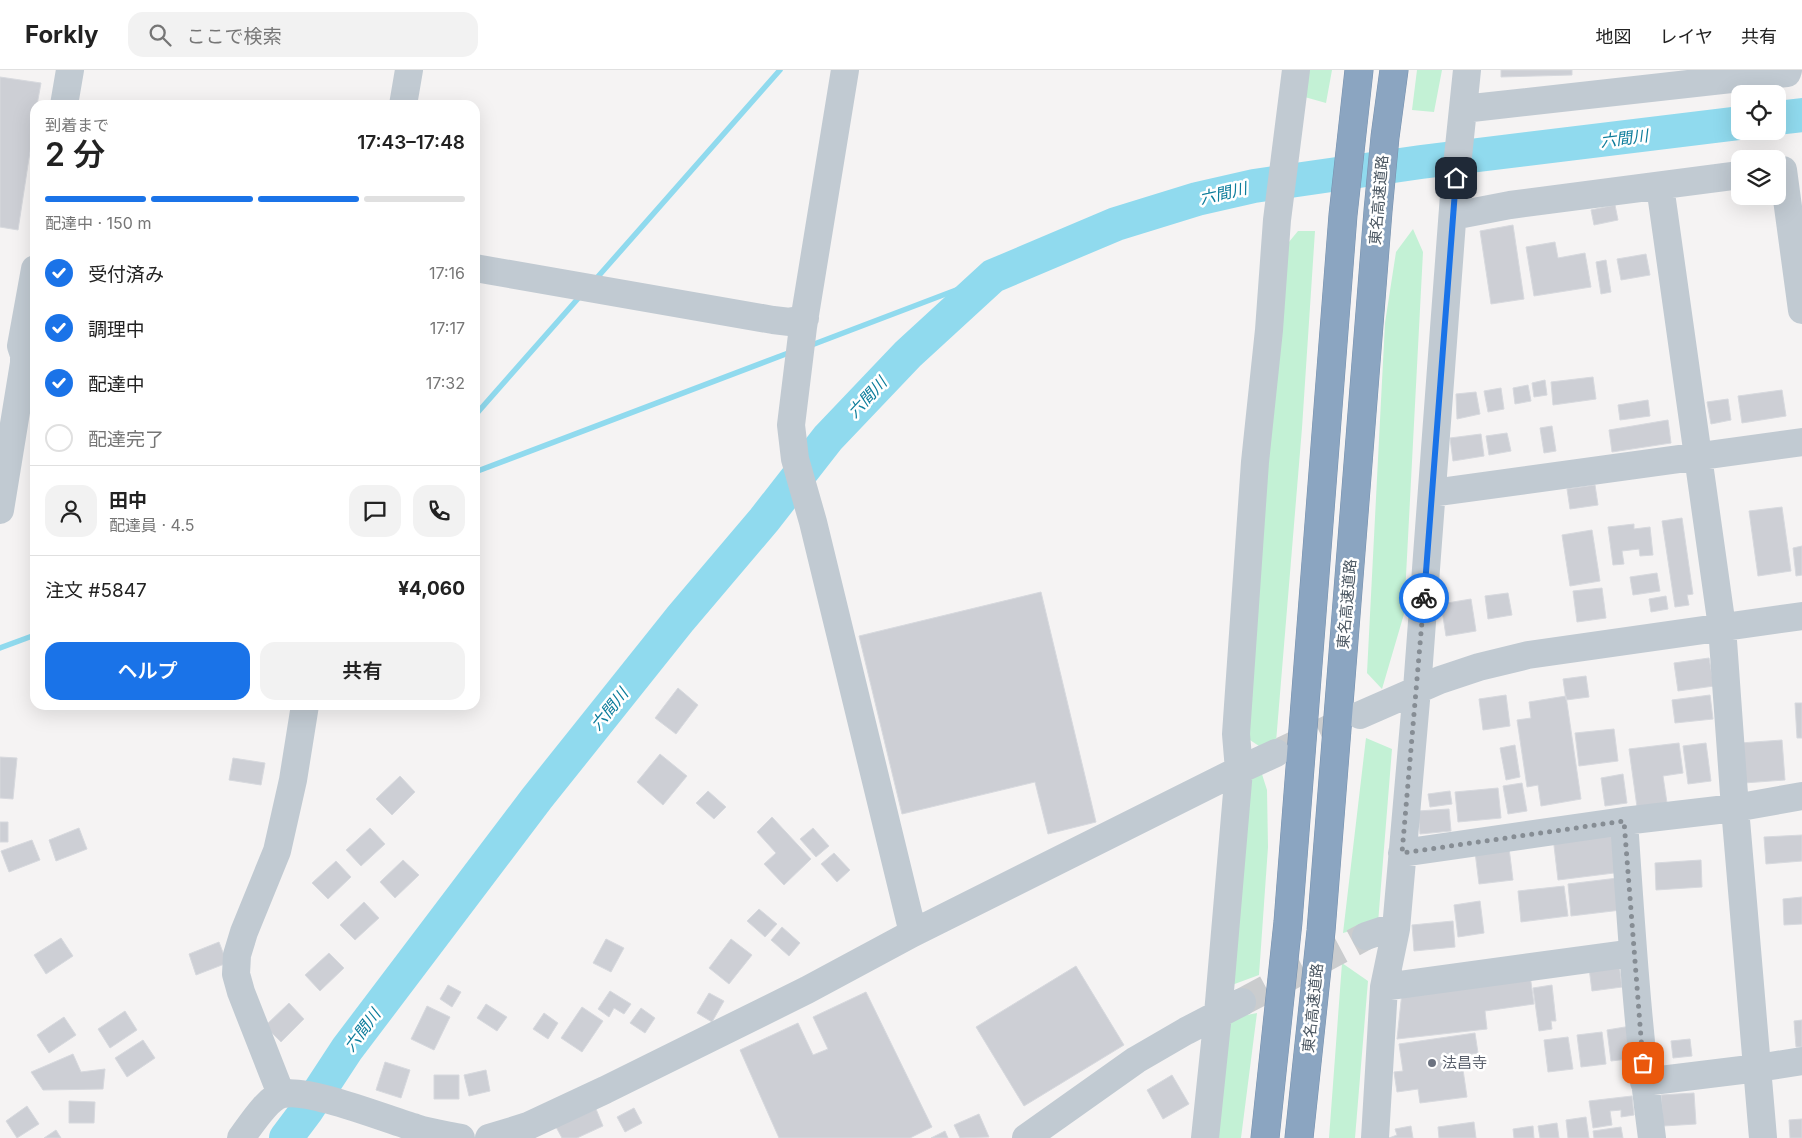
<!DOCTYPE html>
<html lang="ja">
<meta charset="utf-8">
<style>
:root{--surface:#fff;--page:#f2f2f2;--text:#222;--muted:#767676;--line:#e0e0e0;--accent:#1a73e8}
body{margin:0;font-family:Inter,"Noto Sans JP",sans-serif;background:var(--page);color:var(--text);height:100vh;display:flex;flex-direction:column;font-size:19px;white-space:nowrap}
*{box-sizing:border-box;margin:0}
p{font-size:16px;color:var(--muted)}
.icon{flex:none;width:28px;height:28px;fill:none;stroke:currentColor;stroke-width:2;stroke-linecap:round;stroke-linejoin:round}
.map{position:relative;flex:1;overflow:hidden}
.sheet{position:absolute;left:30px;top:30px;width:450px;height:610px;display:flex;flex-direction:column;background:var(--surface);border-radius:15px;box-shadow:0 5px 20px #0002}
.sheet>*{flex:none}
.fabs{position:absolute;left:1731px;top:15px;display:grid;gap:10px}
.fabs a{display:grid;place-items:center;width:55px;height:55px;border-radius:10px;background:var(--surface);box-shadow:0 5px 20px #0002;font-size:25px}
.pin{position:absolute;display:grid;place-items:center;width:42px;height:42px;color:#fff;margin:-21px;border-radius:10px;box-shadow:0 2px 8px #0006}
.courier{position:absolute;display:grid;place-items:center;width:50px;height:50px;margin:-25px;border:4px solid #1a73e8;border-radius:50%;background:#fff;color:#222;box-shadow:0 1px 6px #0007}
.head em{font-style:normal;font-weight:600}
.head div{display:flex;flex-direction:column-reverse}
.head{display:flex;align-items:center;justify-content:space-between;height:85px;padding:0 15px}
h1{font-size:32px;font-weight:600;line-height:38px}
.bar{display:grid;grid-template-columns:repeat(4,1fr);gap:8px 5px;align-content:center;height:60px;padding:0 15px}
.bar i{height:6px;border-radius:4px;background:var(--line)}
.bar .current{background:var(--accent)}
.bar p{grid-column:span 4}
.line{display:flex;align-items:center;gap:12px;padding:0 15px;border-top:1px solid var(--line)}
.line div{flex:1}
.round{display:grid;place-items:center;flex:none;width:52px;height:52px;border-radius:15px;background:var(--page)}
ol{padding:0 15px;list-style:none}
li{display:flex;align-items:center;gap:15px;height:55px}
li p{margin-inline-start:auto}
li .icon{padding:5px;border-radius:50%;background:var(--accent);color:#fff;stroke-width:4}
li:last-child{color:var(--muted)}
li i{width:28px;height:28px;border:2px solid var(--line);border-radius:50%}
.primary-button{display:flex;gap:10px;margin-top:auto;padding:10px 15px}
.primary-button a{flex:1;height:58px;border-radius:15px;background:var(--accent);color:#fff;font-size:20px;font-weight:600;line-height:58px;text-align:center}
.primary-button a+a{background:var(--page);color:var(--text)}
header{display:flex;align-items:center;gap:30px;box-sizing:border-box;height:70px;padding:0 25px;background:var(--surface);border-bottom:1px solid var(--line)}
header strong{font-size:24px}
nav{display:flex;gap:28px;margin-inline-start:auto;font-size:18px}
.search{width:350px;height:45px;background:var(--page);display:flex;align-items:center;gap:12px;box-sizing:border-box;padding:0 18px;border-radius:15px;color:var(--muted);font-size:19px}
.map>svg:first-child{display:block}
.green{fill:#c3f1d5}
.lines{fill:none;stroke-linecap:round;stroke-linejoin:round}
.stream{stroke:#90daee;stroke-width:5.5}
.river{stroke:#90daee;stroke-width:34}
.building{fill:#cdcfd5;stroke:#d7d9de}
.minor-tunnel{stroke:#caccce;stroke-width:28;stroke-dasharray:28 14;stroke-linecap:butt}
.highway-casing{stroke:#7690ad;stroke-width:29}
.minor{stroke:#c1cad2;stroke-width:28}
.highway{stroke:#8ba5c1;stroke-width:28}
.done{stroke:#868d94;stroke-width:5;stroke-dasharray:0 9}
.route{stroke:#1a73e8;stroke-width:6}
.worship-dot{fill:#6b7280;stroke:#fff;stroke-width:2}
.labels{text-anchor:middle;stroke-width:5;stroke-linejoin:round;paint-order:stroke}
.street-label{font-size:15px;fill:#4a5661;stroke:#fff}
.worship-label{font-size:15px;fill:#5b616d;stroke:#fff;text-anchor:start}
.water-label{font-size:16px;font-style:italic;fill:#0c7c9b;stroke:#fff}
</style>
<header>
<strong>Forkly</strong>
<div class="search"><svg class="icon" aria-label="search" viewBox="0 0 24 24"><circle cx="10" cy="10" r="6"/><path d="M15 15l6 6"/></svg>ここで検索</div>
<nav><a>地図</a><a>レイヤ</a><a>共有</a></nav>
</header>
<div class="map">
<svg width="1802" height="1068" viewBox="0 0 1802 1068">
<rect width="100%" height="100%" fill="#f5f3f3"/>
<path class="green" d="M1304 0H1332L1326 33 1301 26Z
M1417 0H1442L1434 42 1412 40Z
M1413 159 1423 182 1404 544 1382 619 1367 603 1385 253 1396 182Z
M1298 161H1315L1302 358 1276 672 1262 678 1247 668 1284 178Z
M1366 668 1392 679 1378 853 1343 863Z
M1261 701 1267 720 1268 777 1259 905 1221 919 1246 710Z
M1342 893 1368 911 1355 1068H1329Z
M1257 943 1241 1068H1213L1227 949Z"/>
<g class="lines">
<path class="stream" d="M595 210 780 0
M809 276 993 206
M478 342 582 224
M475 402 791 282
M0 578 35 565"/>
<path class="river" d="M1778 48 1802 45
M286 1068 307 1040 347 979 537 728 680 549 764 450 828 368 908 284 993 206 1116 154 1197 129 1254 116 1421 92 1740 53"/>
</g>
<path class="building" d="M1501 0H1572V5L1501 7Z
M0 7 41 13 37 35H35V49L18 160 0 157Z
M1615 135 1618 150 1594 155 1591 140Z
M1513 155 1524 229 1491 234 1480 161Z
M1555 172 1558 188 1585 183 1591 217 1534 226 1526 177Z
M1646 184 1650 205 1621 210 1617 189Z
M1606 190 1611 222 1601 224 1596 192Z
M1593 307 1596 329 1553 335 1551 312Z
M1545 310 1547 325 1534 327 1532 313Z
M1528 315 1531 331 1515 334 1513 318Z
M1501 318 1504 339 1488 342 1484 321Z
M1782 320 1786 346 1742 353 1738 326Z
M1476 322 1480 344 1457 349 1456 324Z
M1728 329 1731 350 1711 354 1707 332Z
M1648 330 1650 346 1620 350 1618 335Z
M1668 350 1671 373 1612 382 1609 360Z
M1552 356 1556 381 1544 383 1540 358Z
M1507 363 1511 381 1489 385 1486 366Z
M1481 364 1484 386 1453 391 1450 368Z
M1595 415 1598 435 1570 439 1567 419Z
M1782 437 1791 501 1758 506 1749 441Z
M1682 448 1693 524 1687 525 1689 535 1675 537 1662 451Z
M1634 454V459L1650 457 1653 485 1640 486 1639 479 1622 481 1624 494 1613 495 1608 457Z
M1592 460 1600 511 1570 516 1562 465Z
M1802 476V505L1796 506 1793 478Z
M1657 503 1660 521 1633 525 1630 507Z
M1602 518 1606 548 1577 552 1573 521Z
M1041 522 1096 752 1048 764 1035 712 902 744 859 566Z
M1508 523 1512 545 1488 549 1485 526Z
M1666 526 1668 539 1651 542 1649 529Z
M1471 529 1476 561 1446 566 1441 534Z
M1709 588 1714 616 1678 621 1674 593Z
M1586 606 1589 627 1566 630 1563 609Z
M678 618 698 635 676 664 655 648Z
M1506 625 1510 656 1483 660 1479 629Z
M1710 625 1713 649 1675 653 1672 630Z
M1566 626 1581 729 1541 736 1538 715 1527 717 1517 650 1531 648 1529 632Z
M1795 633H1802V668H1797Z
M1614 659 1618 691 1579 696 1575 663Z
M1782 670 1785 710 1744 713 1740 673Z
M1679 673 1683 703 1663 706 1667 733 1637 737 1629 679Z
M1706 673 1711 711 1688 714 1683 676Z
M1515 675 1520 707 1506 710 1500 678Z
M660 684 687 706 663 735 637 712Z
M0 687 17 688 13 729 0 728Z
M233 688 265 693 261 715 229 710Z
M1623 704 1627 733 1605 736 1601 708Z
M400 706 415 722 392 745 376 729Z
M1522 713 1527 741 1508 744 1503 716Z
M1498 718 1501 748 1458 752 1455 722Z
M708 721 726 737 714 749 696 733Z
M1450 721 1452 734 1430 737 1428 724Z
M1449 739 1451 761 1420 764 1418 741Z
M772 747 811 789 784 815 764 794 776 783 757 762Z
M0 752H8V772H0Z
M79 758 87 779 56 791 49 770Z
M370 758 385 774 361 796 346 780Z
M813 758 829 776 816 787 800 769Z
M1617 764 1622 802 1558 810 1553 767Z
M1802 765V791L1766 794 1764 767Z
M32 770 40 790 9 802 1 781Z
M1509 778 1513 810 1479 814 1475 782Z
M834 783 850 800 837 812 821 794Z
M403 790 419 805 395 828 380 812Z
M1701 790 1702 817 1656 820 1655 793Z
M336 791 351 807 328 829 312 813Z
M1618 808 1621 840 1571 846 1568 814Z
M1564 816 1568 846 1521 852 1518 821Z
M1802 827V854L1784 855 1783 829Z
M1480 831 1484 863 1458 867 1454 835Z
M364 832 379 848 355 870 340 855Z
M759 839 777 854 765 867 747 851Z
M1453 851 1455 877 1414 881 1412 855Z
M782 857 800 873 789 886 771 870Z
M61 868 73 886 46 904 34 885Z
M606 869 624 878 611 902 593 893Z
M731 869 752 885 729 914 709 898Z
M219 872 227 893 196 905 189 884Z
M329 883 344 898 320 921 305 905Z
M1619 894 1622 917 1592 921 1589 898Z
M1076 896 1124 975 1024 1036 976 957Z
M1530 905 1534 934 1485 941 1487 959 1397 969 1402 922Z
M448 915 461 922 452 937 440 929Z
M1552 915 1556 951H1551L1552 959 1539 961 1533 918Z
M610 921 631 934 624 944 614 938 609 947 598 939Z
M866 922 932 1057 910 1068H779L740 980 798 953 813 985 828 979 813 947Z
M709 923 724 931 712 952 697 943Z
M289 933 304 949 281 972 265 956Z
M486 934 507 947 497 961 477 948Z
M427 936 450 947 434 980 411 969Z
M582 937 603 951 582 982 561 968Z
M641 938 655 948 645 963 630 953Z
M125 941 137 960 110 978 98 959Z
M544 943 558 953 548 969 533 959Z
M64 947 76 965 49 983 37 965Z
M1802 950V977H1796L1794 951Z
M1631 956 1636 988 1611 991 1607 960Z
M1602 962 1606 994 1581 997 1577 965Z
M1475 963 1478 983 1461 986 1467 1027 1420 1033 1418 1019 1397 1022 1394 1002 1403 1001 1399 974Z
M1568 967 1573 999 1548 1002 1544 970Z
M1690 969 1692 986 1673 988 1671 971Z
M143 970 155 988 127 1007 115 988Z
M73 984 81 1002 105 999 103 1019 43 1020 31 1002Z
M385 992 410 1000 401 1028 376 1020Z
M486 1000 490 1021 469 1026 464 1005Z
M434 1005H459V1029H434Z
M1172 1005 1189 1034 1163 1049 1147 1020Z
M1694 1023 1696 1054 1663 1056 1661 1025Z
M1632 1026 1634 1045 1621 1047V1040L1610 1041 1612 1055 1593 1058 1589 1031Z
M69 1031 95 1032 94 1053H69Z
M27 1036 39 1054 17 1068 6 1051Z
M634 1038 642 1053 625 1062 617 1047Z
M596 1039 603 1056 577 1068H562L556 1057Z
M979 1044 989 1067 960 1068 954 1055Z
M1586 1047 1589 1068H1568L1566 1050Z
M1802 1049V1068H1790L1789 1050Z
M1474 1052 1476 1068H1439L1438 1057Z
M1557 1053 1559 1068H1540L1538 1056Z
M1411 1056 1413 1068H1389L1397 1065 1395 1059Z
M1533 1056 1534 1068H1514L1513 1059Z
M1621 1057 1623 1068H1594L1593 1061Z
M56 1060 61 1068H44Z
M945 1061 948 1068H931Z"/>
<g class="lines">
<path class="minor-tunnel" d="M1282 681 1356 646
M1242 932 1366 866"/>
<g class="highway-casing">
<path id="highway" d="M1265 1068 1288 852 1343 145 1359 0
M1299 1068 1321 861 1378 141 1385 67 1394 0"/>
</g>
<path class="minor" d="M845 0 803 257 791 355 795 389 813 452 913 863
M64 35 70 0
M403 35 409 0
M1463 39 1787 3 1788 0
M1783 100 1802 240
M1660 116 1722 557 1735 738 1763 1068
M1453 146 1510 135 1740 105
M475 198 773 250 790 252 805 248
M1432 423 1802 372
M0 440 24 293V285L21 276 35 199
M1360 645 1440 610 1479 597 1528 585 1802 546
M1624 751C1631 857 1638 963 1652 1068
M1402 783 1624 751 1735 738 1802 726
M1366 866 1381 861 1396 859
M1384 917 1633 883
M1644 1012 1758 998 1802 991
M281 1024 241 922 236 904 237 885 244 862 277 781 293 710 305 635
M241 1068C250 1056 268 1027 283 1024 309 1018 388 1050 416 1058 431 1063 447 1065 461 1068
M489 1068 528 1056 605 1020 807 920 913 863 1239 700 1276 683
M1026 1068 1136 990 1186 961 1242 932
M1205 1068 1218 944 1239 700 1236 664 1255 392 1269 260 1277 150 1296 0
M1375 1068 1384 917 1396 859 1417 619 1454 125 1467 0"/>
<use href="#highway" class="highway"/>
</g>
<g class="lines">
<path class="done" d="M1424 528 1402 783 1624 751 1643 993"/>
<path class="route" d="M1424 528 1456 108"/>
</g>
<circle class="worship-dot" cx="1432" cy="993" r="5"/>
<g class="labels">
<g class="street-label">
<text transform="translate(1379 130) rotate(-85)" y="5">東名高速道路</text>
<text transform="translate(1347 534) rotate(-85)" y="5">東名高速道路</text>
<text transform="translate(1313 938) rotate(-84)" y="5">東名高速道路</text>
</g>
<g class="worship-label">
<text x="1442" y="998">法昌寺</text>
</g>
<g class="water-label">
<text transform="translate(1624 68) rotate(-7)" y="6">六間川</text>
<text transform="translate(1223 123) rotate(-13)" y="6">六間川</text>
<text transform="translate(867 327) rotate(-47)" y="6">六間川</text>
<text transform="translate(609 639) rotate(-51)" y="6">六間川</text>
<text transform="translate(362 960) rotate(-53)" y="6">六間川</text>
</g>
</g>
</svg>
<div class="fabs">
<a><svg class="icon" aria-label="locate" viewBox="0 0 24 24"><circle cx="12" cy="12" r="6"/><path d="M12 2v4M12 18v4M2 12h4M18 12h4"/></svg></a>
<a><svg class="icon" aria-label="layers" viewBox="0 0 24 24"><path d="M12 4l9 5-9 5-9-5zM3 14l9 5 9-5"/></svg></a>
</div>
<div class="pin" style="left:1643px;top:993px;background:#ea580c"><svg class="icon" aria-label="bag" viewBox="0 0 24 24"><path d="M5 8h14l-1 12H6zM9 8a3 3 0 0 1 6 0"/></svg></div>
<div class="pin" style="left:1456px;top:108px;background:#1f2937"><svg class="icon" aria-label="home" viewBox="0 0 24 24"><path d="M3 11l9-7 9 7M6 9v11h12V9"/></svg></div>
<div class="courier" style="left:1424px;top:528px"><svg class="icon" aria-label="bike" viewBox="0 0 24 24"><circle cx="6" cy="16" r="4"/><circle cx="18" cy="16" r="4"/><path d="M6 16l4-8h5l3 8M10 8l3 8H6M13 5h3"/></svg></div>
<section class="sheet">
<div class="head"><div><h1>2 分</h1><p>到着まで</p></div><em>17:43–17:48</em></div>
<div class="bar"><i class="current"></i><i class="current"></i><i class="current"></i><i></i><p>配達中 · 150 m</p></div>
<ol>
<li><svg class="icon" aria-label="check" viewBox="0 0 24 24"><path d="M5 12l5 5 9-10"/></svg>受付済み<p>17:16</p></li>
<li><svg class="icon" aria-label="check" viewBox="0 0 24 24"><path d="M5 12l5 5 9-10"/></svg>調理中<p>17:17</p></li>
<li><svg class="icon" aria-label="check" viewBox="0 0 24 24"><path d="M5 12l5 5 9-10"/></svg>配達中<p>17:32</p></li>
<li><i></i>配達完了</li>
</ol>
<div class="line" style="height:90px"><a class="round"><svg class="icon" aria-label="person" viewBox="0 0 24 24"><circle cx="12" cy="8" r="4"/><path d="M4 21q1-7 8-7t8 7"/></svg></a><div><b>田中</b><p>配達員 · 4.5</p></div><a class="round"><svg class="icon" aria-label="chat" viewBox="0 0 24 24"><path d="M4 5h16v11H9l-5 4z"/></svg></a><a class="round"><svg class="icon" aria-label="phone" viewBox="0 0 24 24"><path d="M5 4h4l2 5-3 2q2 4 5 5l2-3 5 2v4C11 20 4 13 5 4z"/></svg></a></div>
<div class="line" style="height:65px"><div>注文 #5847</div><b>¥4,060</b></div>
<div class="primary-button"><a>ヘルプ</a><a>共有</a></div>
</section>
</div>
